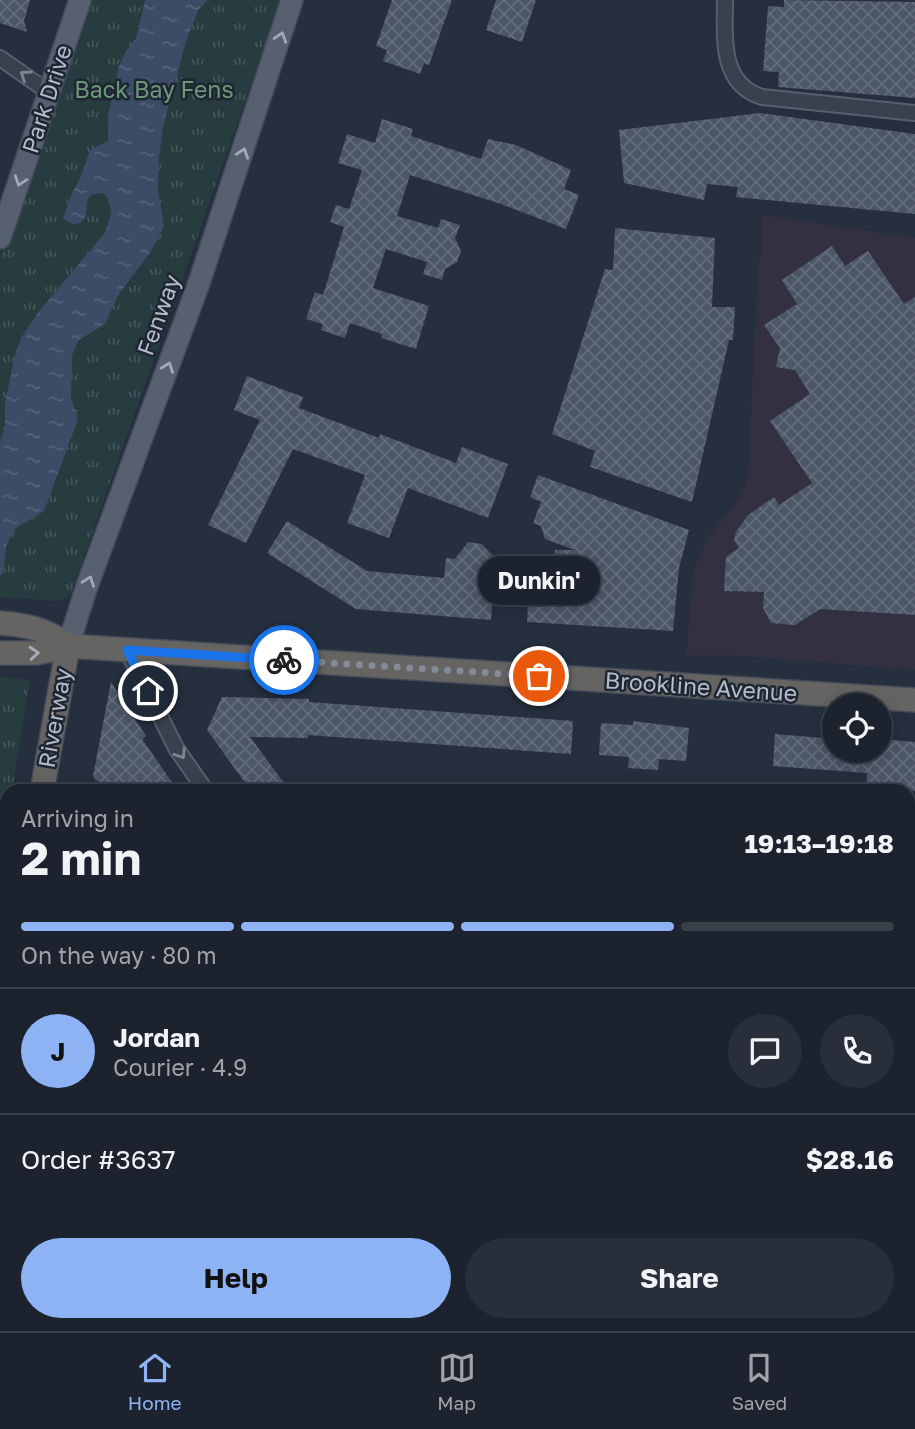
<!DOCTYPE html>
<meta charset="utf-8">
<style>
:root{--surface:#1c232e;--page:#292f3a;--text:#f1f3f6;--muted:#a0a4aa;--line:#3a404a;--accent:#8eb3f5}
body{margin:0;font-family:"Golos Text",sans-serif;background:var(--page);color:var(--text);height:100vh;display:flex;flex-direction:column;font-size:26px;white-space:nowrap}
*{box-sizing:border-box;margin:0}
p{font-size:23px;color:var(--muted)}
.icon{flex:none;width:38px;height:38px;fill:none;stroke:currentColor;stroke-width:2;stroke-linecap:round;stroke-linejoin:round}
.map{position:relative;flex:1;overflow:hidden}
.sheet{position:absolute;left:0px;top:784px;width:915px;height:548px;display:flex;flex-direction:column;background:var(--surface);border-radius:21px 21px 0 0;box-shadow:0 4px 18px #0003,0 0 0 2px var(--line)}
.sheet>*{flex:none}
.fabs{position:absolute;left:822px;top:693px;display:grid;gap:14px}
.fabs a{display:grid;place-items:center;width:70px;height:70px;border-radius:50%;background:var(--surface);box-shadow:0 4px 18px #0003,0 0 0 2px var(--line);font-size:35px}
.pin{position:absolute;display:grid;place-items:center;width:60px;height:60px;color:#fff;margin:-30px;border:4px solid #fff;border-radius:50%;box-shadow:0 2px 7px #0007}
.courier{position:absolute;display:grid;place-items:center;width:70px;height:70px;margin:-35px;border:5px solid #1a73e8;border-radius:50%;background:#fff;color:#222;box-shadow:0 2px 9px #0007}
.bubble{position:absolute;height:49px;border-radius:24px;background:var(--surface);box-shadow:0 4px 18px #0003,0 0 0 2px var(--line);font-size:23px;font-weight:700;line-height:49px;text-align:center}
.overview em{font-style:normal;font-weight:700}
.overview div{display:flex;flex-direction:column-reverse}
.overview{display:flex;align-items:center;justify-content:space-between;height:119px;padding:0 21px}
h1{font-size:46px;font-weight:700;line-height:52px}
.bar{display:grid;grid-template-columns:repeat(4,1fr);gap:10px 7px;align-content:center;height:84px;padding:0 21px}
.bar i{height:9px;border-radius:5px;background:var(--line)}
.bar .current{background:var(--accent)}
.bar p{grid-column:span 4}
.line{display:flex;align-items:center;gap:18px;padding:0 21px;border-top:2px solid var(--line)}
.line div{flex:1}
.round{display:grid;place-items:center;flex:none;width:74px;height:74px;border-radius:37px;background:var(--page)}
.action{display:flex;gap:14px;margin-top:auto;padding:14px 21px}
.action a{flex:1;height:80px;border-radius:42px;background:var(--accent);color:#111;font-size:28px;font-weight:700;line-height:80px;text-align:center}
.action a+a{background:var(--page);color:var(--text)}
.menu{display:flex;justify-content:space-around;align-items:center;height:98px;border-top:2px solid var(--line);background:var(--surface);font-size:19px;color:var(--muted)}
.menu a{display:grid;justify-items:center;gap:4px}
.menu .current{color:var(--accent)}
.map>svg:first-child{display:block}
.medical{fill:#33313f}
.park{fill:url(#park-tufts)}
.water{fill:url(#water-ripples)}
.building{fill:url(#building-cross-hatch)}
.lines{fill:none;stroke-linecap:round;stroke-linejoin:round}
.minor-casing{stroke:#575f6c;stroke-width:18}
.primary-casing{stroke:#424a57;stroke-width:24}
.trunk-casing{stroke:#444c59;stroke-width:26}
.minor{stroke:#39414e;stroke-width:14}
.primary{stroke:#57606e;stroke-width:21}
.trunk{stroke:#666462;stroke-width:23}
.oneway{stroke:#a2aab7}
.oneway2{stroke:#7d8592}
.oneway3{stroke:#a9afba}
.done{stroke:#838b98;stroke-width:7;stroke-dasharray:0 12.6}
.route{stroke:#1a73e8;stroke-width:9}
.labels{text-anchor:middle;stroke-width:5;stroke-linejoin:round;paint-order:stroke}
.park-label{font-size:23px;fill:#6d9978;stroke:#1e2633}
.street-label{font-size:23px;fill:#b5bcc9;stroke:#1e2633}
</style>
<div class="map">
<svg width="915" height="1331" viewBox="0 0 915 1331">
<defs>
<pattern id="park-tufts" width="24" height="20" patternUnits="userSpaceOnUse" patternTransform="scale(1.75)"><rect width="24" height="20" fill="#273c3f"/><path d="M3 7l-1-3M5 7V3M7 7l1-3M15 17l-1-3M17 17v-4M19 17l1-3" fill="none" stroke="#445659"/></pattern>
<pattern id="water-ripples" width="26" height="14" patternUnits="userSpaceOnUse" patternTransform="scale(1.75)"><rect width="26" height="14" fill="#3b4c67"/><path d="M2 4q2-2 4 0t4 0M15 11q2-2 4 0t4 0" fill="none" stroke="#55647b"/></pattern>
<pattern id="building-cross-hatch" width="8" height="8" patternUnits="userSpaceOnUse" patternTransform="scale(1.75)"><rect width="8" height="8" fill="#4b5667"/><path d="M0 0l8 8M0 8l8-8" fill="none" stroke="#636c7b"/></pattern>
</defs>
<rect width="100%" height="100%" fill="#252f3e"/>
<path class="medical" d="M761 215 915 238V670L730 655H686L693 574 697 561 708 538 742 494 748 478 758 266 762 252Z"/>
<path class="park" d="M88 0H281L70 596 61 601 0 597V257L53 110Z
M0 677 30 680 12 791H7V820L0 864Z
M0 1107 7 1108V1325H908V1220L915 1223V1331H0Z"/>
<path class="water" d="M145 0H207L198 11 187 38 163 127 159 158 158 188 164 227 151 251 117 297 105 324 79 340 72 355 71 398 78 419 44 511 16 528 7 543 3 573 0 576V440L5 429V403L15 355 21 338 40 310 104 234C111 218 115 207 104 193L93 194 88 199 85 218 80 223 73 224 63 219 70 198 83 171 90 150 108 141V115L119 66 126 51 136 38Z
M221 1325H766L770 1331H232Z"/>
<path class="building" d="M0 0H30L24 21 27 32 0 23Z
M392 0H452L429 65 424 63 420 74 383 61 387 50 376 46Z
M496 0H536L522 42 486 30Z
M784 0 915 2V98L778 87 779 72 763 71 768 6 784 7Z
M760 113 915 134V214L736 197 738 187 707 184 704 200 624 183 619 130Z
M382 119 413 129 411 136 481 159 488 139 516 145 571 170 564 189 579 195 566 229 498 203 410 175 397 216 438 228 441 219 460 225 455 238 461 251 457 262 445 269 442 280 423 274 427 262 386 249 373 288 429 306 416 349 381 338 382 334 350 323 345 338 321 330 323 324 306 319 315 292 323 295 344 227 330 222 336 205 349 209 362 170 338 163 347 134 375 143Z
M615 228 715 238 712 307H735L733 340H729L692 502 590 467 595 451 552 434 605 269 613 270Z
M832 246 845 266 868 251 904 304 915 297V615L820 609 795 625 771 623 763 608 764 592 724 591 726 557 739 548 734 540 736 532 748 515 774 497 779 505 812 483 770 421 810 394 795 370 776 367 780 348 764 325 797 304 782 280Z
M247 376 303 397 299 408 379 438 380 434 456 463 462 447 508 464 488 518 408 488 389 538 347 523 365 475 293 449 246 543 208 525 260 420 234 410Z
M538 475 689 530 679 568 673 631 527 622 528 602H536L537 576 547 577 554 563 555 550H575L545 539 541 526 533 523 541 502 530 497Z
M287 521 367 571 444 578 446 558 455 559 468 542 482 544 496 559 491 620 356 609 267 553Z
M111 682 146 736 142 739 178 791H107L111 786 95 780 93 776Z
M222 697 309 699V702L573 721 571 754 308 735V738L250 737 290 791H251L207 730Z
M633 721 689 728 686 761 659 759 658 770 628 768 629 757 599 755 601 723 633 725Z
M775 734 835 739V751H880V739L915 742V791H866L867 773 773 766Z"/>
<g class="lines">
<g class="minor-casing">
<path id="minor" d="M725 0C725 36 719 84 762 97L915 113
M0 58 50 93
M127 650 176 748 206 791
M908 985H915
M910 1192 915 1144"/>
</g>
<g class="primary-casing">
<path id="primary" d="M0 238 80 0
M68 646 87 586 199 283 292 0"/>
</g>
<g class="trunk-casing">
<path id="trunk" d="M0 623C27 625 47 629 68 646
M0 653H37L68 646 915 700
M42 791 68 646
M0 962 7 950
M0 1072 7 1073
M0 1099 7 1100
M908 1192 915 1195"/>
</g>
<use href="#minor" class="minor"/>
<use href="#primary" class="primary"/>
<use href="#trunk" class="trunk"/>
</g>
<defs><path id="oneway-chevron" d="M-2-3.5L2.5 0L-2 3.5" fill="none" stroke-width="1.6" stroke-linecap="round" stroke-linejoin="round" transform="scale(1.75)"/></defs>
<g class="oneway">
<use href="#oneway-chevron" transform="translate(281 37) rotate(-72)"/>
<use href="#oneway-chevron" transform="translate(243 153) rotate(-71)"/>
<use href="#oneway-chevron" transform="translate(20 181) rotate(109)"/>
<use href="#oneway-chevron" transform="translate(168 367) rotate(-70)"/>
<use href="#oneway-chevron" transform="translate(89 581) rotate(-70)"/>
</g>
<g class="oneway2">
<use href="#oneway-chevron" transform="translate(25 75) rotate(-145)"/>
<use href="#oneway-chevron" transform="translate(181 754) rotate(57)"/>
</g>
<use class="oneway3" href="#oneway-chevron" transform="translate(34 653) rotate(-5)"/>
<g class="lines">
<path class="done" d="M284 660 539 676"/>
<path class="route" d="M148 691 127 650 284 660"/>
</g>
<g class="labels">
<g class="park-label">
<text x="154" y="98">Back Bay Fens</text>
</g>
<g class="street-label">
<text transform="translate(47 99) rotate(-72)" y="8">Park Drive</text>
<text transform="translate(159 315) rotate(-70)" y="8">Fenway</text>
<text transform="translate(701 687) rotate(4)" y="8">Brookline Avenue</text>
<text transform="translate(55 718) rotate(-80)" y="8">Riverway</text>
</g>
</g>
</svg>
<div class="fabs">
<a><svg class="icon" aria-label="locate" viewBox="0 0 24 24"><circle cx="12" cy="12" r="6"/><path d="M12 2v4M12 18v4M2 12h4M18 12h4"/></svg></a>
</div>
<div class="pin" style="left:539px;top:676px;background:#ea580c"><svg class="icon" aria-label="bag" viewBox="0 0 24 24"><path d="M5 8h14l-1 12H6zM9 8a3 3 0 0 1 6 0"/></svg></div>
<div class="pin" style="left:148px;top:691px;background:#1f2937"><svg class="icon" aria-label="home" viewBox="0 0 24 24"><path d="M3 11l9-7 9 7M6 9v11h12V9"/></svg></div>
<div class="courier" style="left:284px;top:660px"><svg class="icon" aria-label="bike" viewBox="0 0 24 24"><circle cx="6" cy="16" r="4"/><circle cx="18" cy="16" r="4"/><path d="M6 16l4-8h5l3 8M10 8l3 8H6M13 5h3"/></svg></div>
<div class="bubble" style="left:478px;top:556px;width:122px">Dunkin'</div>
<section class="sheet">
<div class="overview"><div><h1>2 min</h1><p>Arriving in</p></div><em>19:13–19:18</em></div>
<div class="bar"><i class="current"></i><i class="current"></i><i class="current"></i><i></i><p>On the way · 80 m</p></div>
<div class="line" style="height:126px"><b class="round" style="background:var(--accent);color:#111">J</b><div><b>Jordan</b><p>Courier · 4.9</p></div><a class="round"><svg class="icon" aria-label="chat" viewBox="0 0 24 24"><path d="M4 5h16v11H9l-5 4z"/></svg></a><a class="round"><svg class="icon" aria-label="phone" viewBox="0 0 24 24"><path d="M5 4h4l2 5-3 2q2 4 5 5l2-3 5 2v4C11 20 4 13 5 4z"/></svg></a></div>
<div class="line" style="height:91px"><div>Order #3637</div><b>$28.16</b></div>
<div class="action"><a>Help</a><a>Share</a></div>
</section>
</div>
<nav class="menu">
<a class="current"><svg class="icon" aria-label="home" viewBox="0 0 24 24"><path d="M3 11l9-7 9 7M6 9v11h12V9"/></svg>Home</a>
<a><svg class="icon" aria-label="map" viewBox="0 0 24 24"><path d="M3 6l6-2 6 2 6-2v14l-6 2-6-2-6 2zM9 4v14M15 6v14"/></svg>Map</a>
<a><svg class="icon" aria-label="saved" viewBox="0 0 24 24"><path d="M7 4h10v16l-5-4-5 4z"/></svg>Saved</a>
</nav>
